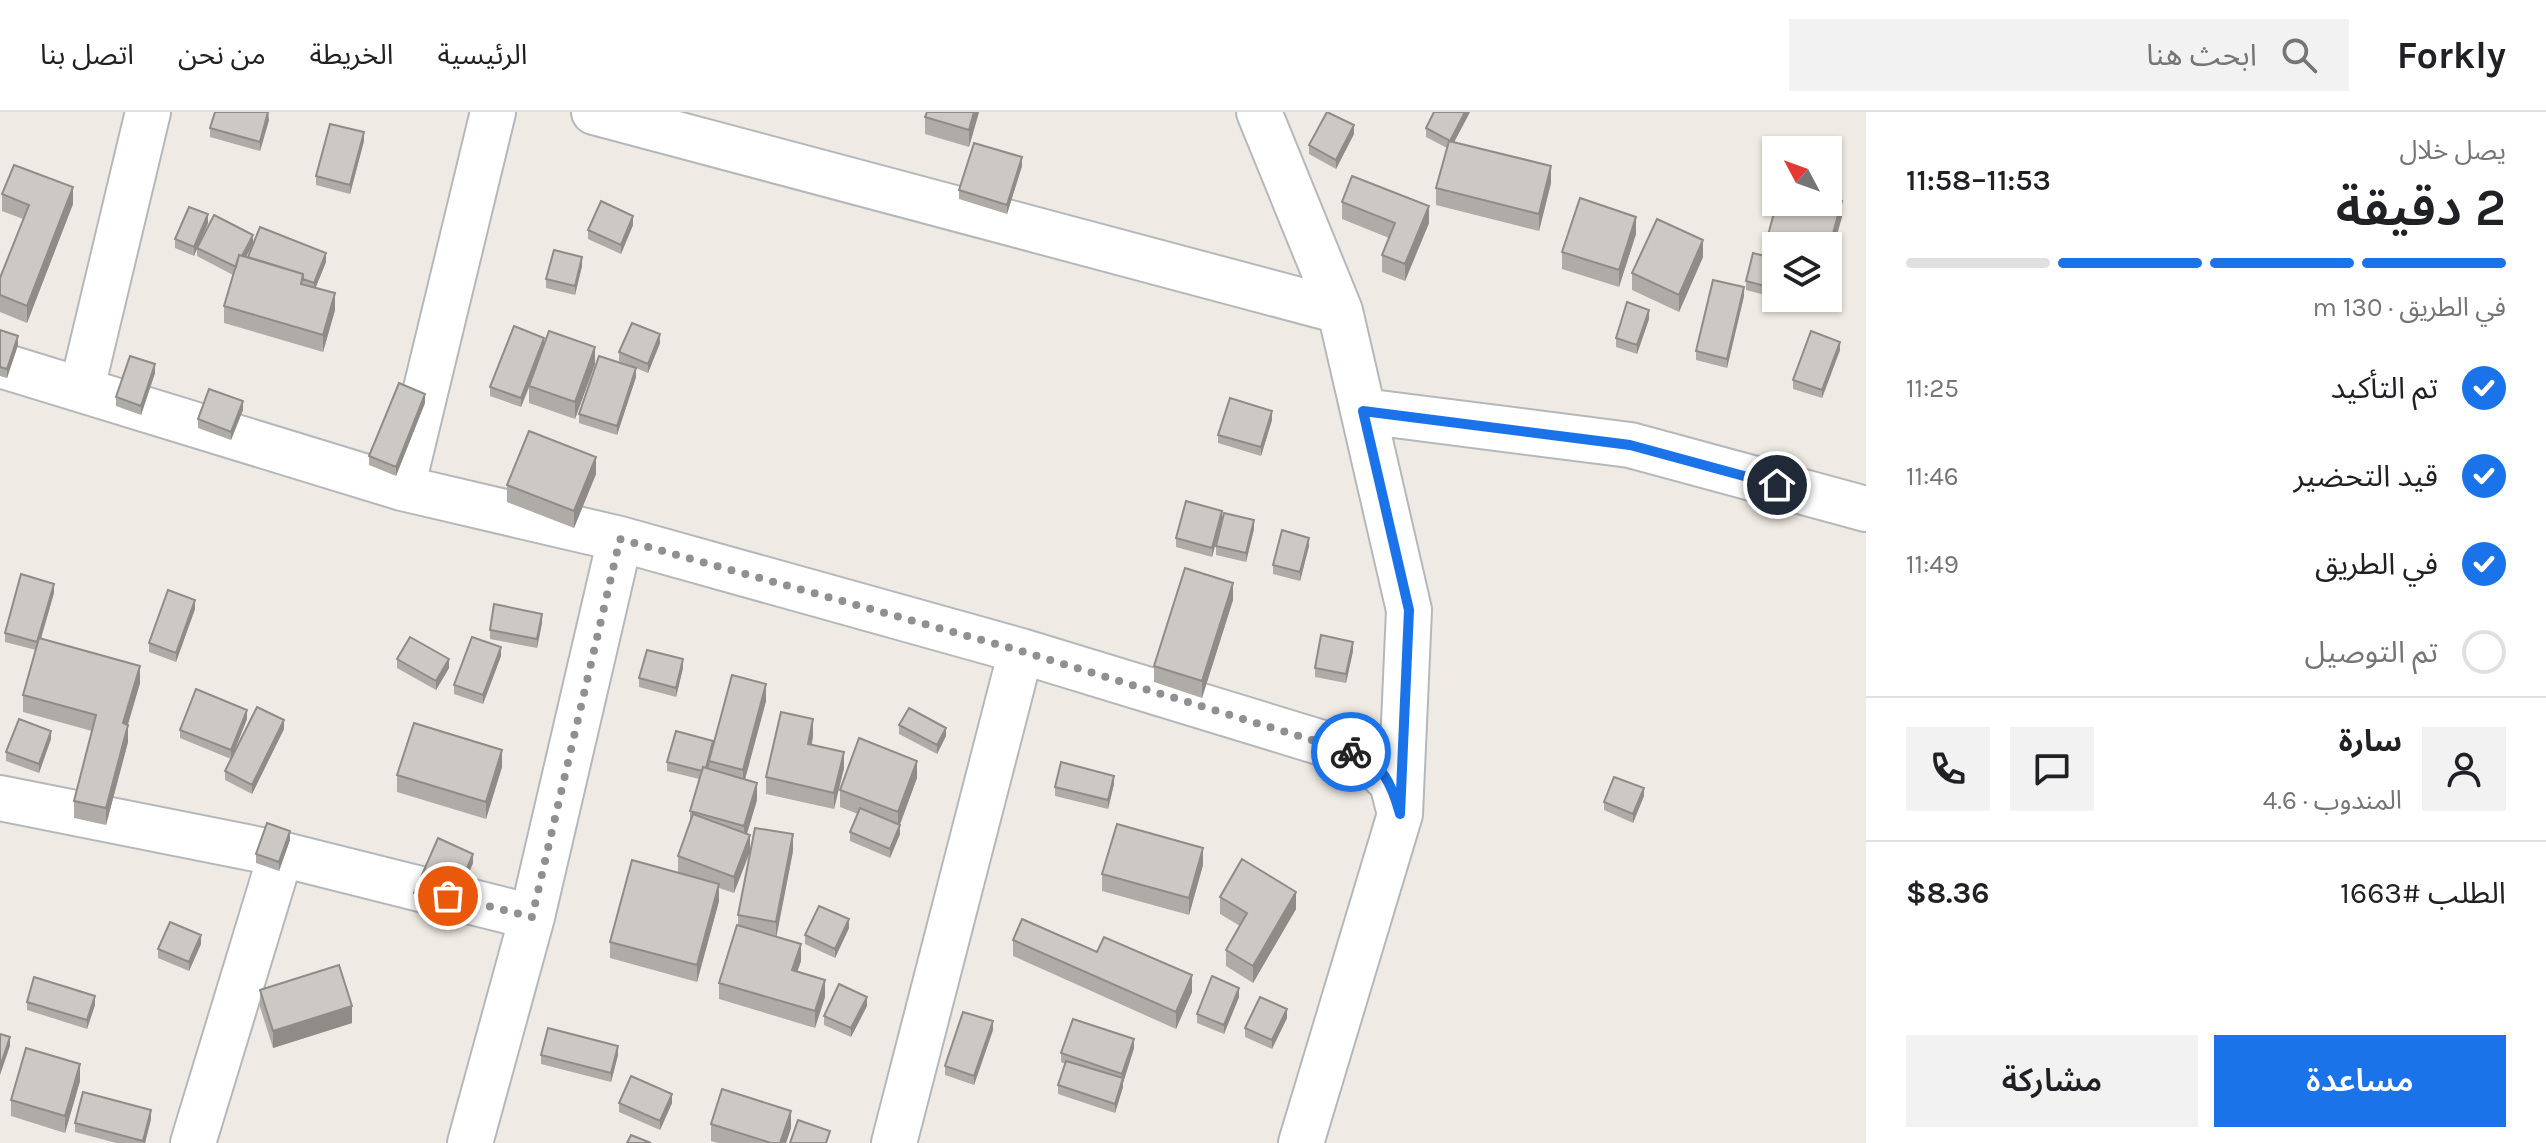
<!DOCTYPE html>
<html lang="ar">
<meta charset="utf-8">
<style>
:root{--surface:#fff;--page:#f2f2f2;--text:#202124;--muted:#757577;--line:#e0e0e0;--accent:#1a73e8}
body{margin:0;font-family:Karla,"Noto Sans Arabic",sans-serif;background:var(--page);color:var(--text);direction:rtl;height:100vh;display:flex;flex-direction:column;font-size:30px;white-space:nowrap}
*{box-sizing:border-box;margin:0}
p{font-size:26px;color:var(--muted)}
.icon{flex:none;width:44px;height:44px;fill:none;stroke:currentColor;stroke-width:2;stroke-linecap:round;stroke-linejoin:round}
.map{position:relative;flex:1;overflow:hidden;direction:ltr}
.panel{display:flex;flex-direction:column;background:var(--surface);width:680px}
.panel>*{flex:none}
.needle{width:52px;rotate:311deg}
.tools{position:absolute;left:1762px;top:24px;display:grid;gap:16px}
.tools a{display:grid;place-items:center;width:80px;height:80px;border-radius:0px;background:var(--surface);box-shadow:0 2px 6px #0004;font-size:40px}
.pin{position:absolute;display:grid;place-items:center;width:68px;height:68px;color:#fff;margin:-34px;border:4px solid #fff;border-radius:50%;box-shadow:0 2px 8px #0007}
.courier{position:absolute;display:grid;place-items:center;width:80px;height:80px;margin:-40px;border:6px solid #1a73e8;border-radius:50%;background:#fff;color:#222;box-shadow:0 2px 10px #0007}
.overview em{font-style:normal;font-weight:600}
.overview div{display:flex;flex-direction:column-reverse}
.overview{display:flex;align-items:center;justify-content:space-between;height:136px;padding:0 40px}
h1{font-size:52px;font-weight:600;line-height:60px}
.bar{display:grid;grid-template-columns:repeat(4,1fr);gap:12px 8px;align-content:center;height:96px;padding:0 40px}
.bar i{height:10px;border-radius:6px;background:var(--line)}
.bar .active{background:var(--accent)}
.bar p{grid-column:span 4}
.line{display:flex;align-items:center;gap:20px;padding:0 40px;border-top:2px solid var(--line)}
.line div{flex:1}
.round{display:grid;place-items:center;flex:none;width:84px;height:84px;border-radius:0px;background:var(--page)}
ol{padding:0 40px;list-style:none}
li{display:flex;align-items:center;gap:24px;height:88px}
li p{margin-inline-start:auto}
li .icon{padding:8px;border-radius:50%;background:var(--accent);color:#fff;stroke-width:4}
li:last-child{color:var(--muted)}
li i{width:44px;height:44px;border:4px solid var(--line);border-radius:50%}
.button{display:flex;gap:16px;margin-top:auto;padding:16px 40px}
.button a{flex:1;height:92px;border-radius:0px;background:var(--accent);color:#fff;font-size:32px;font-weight:600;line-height:92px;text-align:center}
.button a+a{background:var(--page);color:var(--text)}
header{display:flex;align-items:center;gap:48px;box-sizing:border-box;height:112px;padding:0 40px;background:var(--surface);border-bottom:2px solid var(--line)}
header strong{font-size:38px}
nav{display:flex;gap:44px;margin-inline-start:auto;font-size:28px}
.search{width:560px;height:72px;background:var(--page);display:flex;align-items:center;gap:20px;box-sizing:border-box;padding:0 28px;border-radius:0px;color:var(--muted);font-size:30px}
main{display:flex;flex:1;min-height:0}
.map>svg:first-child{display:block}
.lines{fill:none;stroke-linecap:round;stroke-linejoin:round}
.street-casing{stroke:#b5b8bb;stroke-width:48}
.street{stroke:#fff;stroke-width:44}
.wall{fill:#afaca8}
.shaded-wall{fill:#8f8c88}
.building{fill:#ccc8c3;stroke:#8f8c88;stroke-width:2}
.done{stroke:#8f9191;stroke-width:8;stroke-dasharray:0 14.4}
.route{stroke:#1a73e8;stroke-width:10}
</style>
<header>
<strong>Forkly</strong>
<div class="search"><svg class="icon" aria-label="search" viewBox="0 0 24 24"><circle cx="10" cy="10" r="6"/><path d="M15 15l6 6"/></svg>ابحث هنا</div>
<nav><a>الرئيسية</a><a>الخريطة</a><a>من نحن</a><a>اتصل بنا</a></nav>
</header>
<main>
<section class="panel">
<div class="overview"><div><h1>2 دقيقة</h1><p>يصل خلال</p></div><em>11:53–11:58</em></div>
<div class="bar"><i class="active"></i><i class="active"></i><i class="active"></i><i></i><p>في الطريق · 130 m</p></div>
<ol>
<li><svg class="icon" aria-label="check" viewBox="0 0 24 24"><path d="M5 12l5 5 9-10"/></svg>تم التأكيد<p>11:25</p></li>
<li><svg class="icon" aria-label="check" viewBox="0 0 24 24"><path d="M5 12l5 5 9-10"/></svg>قيد التحضير<p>11:46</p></li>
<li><svg class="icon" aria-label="check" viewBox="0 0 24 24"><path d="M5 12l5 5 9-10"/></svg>في الطريق<p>11:49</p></li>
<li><i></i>تم التوصيل</li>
</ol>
<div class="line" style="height:144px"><a class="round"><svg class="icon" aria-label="person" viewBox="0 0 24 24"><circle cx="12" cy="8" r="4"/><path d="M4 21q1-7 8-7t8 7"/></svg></a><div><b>سارة</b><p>المندوب · 4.6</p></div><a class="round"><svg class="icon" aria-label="chat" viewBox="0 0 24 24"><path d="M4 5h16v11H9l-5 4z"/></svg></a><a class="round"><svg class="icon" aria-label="phone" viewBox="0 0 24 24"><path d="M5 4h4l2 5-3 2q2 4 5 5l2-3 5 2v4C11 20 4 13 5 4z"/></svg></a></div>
<div class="line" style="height:104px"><div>الطلب #1663</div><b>$8.36</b></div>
<div class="button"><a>مساعدة</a><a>مشاركة</a></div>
</section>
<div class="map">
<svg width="1866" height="1031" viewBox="0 0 1866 1031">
<rect width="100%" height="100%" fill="#efebe4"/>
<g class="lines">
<g class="street-casing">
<path id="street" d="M594 0 1340 199
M1259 0 1340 199 1409 498 1400 702 1301 1031
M0 253 402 376 620 427 1021 539 1365 644 1392 671 1400 702
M82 276 148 0
M1363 299 1630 333 1866 397
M402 376 493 0
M0 686 281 742 532 805
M193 1031 281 742
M470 1031 532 805 620 427
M894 1031 1021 539"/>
</g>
<use href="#street" class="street"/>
</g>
<path class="wall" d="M927 0H979L969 35 925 22V5Z
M1434 0H1470L1454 30 1551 71 1539 119 1436 93V76L1447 36 1426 25V16Z
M269 8 260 39 210 25V16Z
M1354 22 1336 57 1309 42V33Z
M364 29 350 82 316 73V64Z
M1022 54 1007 102 959 87V78Z
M2 82 73 92 27 211 0 200V166L23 107 2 99Z
M1342 90 1429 111 1405 169 1382 160V143L1389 126 1342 107Z
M1842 105 1828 134H1776V142L1768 140V123Z
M208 111 194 144 175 136V127Z
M633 113 621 142 588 127V118Z
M1636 122 1619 175 1562 157V140Z
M197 136 246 145 326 150 315 176 335 198 323 240 224 211V194L233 163 197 144Z
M1703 145 1679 200 1632 178V161Z
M1776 147V186L1746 178V169Z
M582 154 575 183 546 176V167Z
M1744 184 1727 256 1696 248V239Z
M1777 186H1824L1821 197Z
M1649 207 1637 242 1616 235V226Z
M0 218 18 233 7 266 0 264Z
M544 231 595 252 575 307 529 291V276L521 295 490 284V275Z
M660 231 648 261 636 256V265L617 323 579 311V302L636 256 619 249V240Z
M1840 238 1822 286 1793 277V268Z
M155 261 141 303 116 294V285Z
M425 291 396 364 369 353V344Z
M243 298 231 328 198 316V307Z
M1272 308 1261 344 1218 331V323Z
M596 362 574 416 507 390V373Z
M1222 407 1254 417 1246 450 1216 443V434L1222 410 1212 445 1176 435V426Z
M1309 434 1300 469 1273 462V453Z
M54 481 41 527 140 571 128 613V630L106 713 74 706V689L92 619 23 600V583L36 538 5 530V521Z
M1233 488 1202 586 1154 570V554Z
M195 497 176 550 149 540V531Z
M542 511 537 536 490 527V518Z
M1353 539 1346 571 1315 565V556Z
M501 544 483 592 454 582V573Z
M397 547 449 556 436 578 397 556Z
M683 556 676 585 639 575V566Z
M766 589 745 667 757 688 747 722 734 781 719 776V789L697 870 610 846V830L678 760V744L690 711V699L699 667 667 659V650L713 636Z
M247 607 231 647 180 626V618Z
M899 613 946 624 937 642 899 622Z
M284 617 252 682 225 668V659Z
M813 624 812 633 844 656 834 697 766 682V665Z
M51 627 39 661 6 649V640Z
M502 655 486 707 397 680V663Z
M917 666 900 713V722L890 746 850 729V720L858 702 840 695V678Z
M1114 672 1108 697 1055 684V675Z
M1644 684 1633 711 1604 698V690Z
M290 728 279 759 256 751V742Z
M793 739 776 825 801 849 797 860 825 885 815 916 719 887V871L738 814V803Z
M473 751 450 805 414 789V781Z
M1203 753 1189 803 1102 779V762Z
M1220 785 1296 797 1253 871 1226 854V838L1240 814 1220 802Z
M849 816 835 846 805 832V823Z
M1013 828 1097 840 1192 880 1176 917 1013 844Z
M201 832 189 859 158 846V837Z
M260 878 352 911 273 936 260 895Z
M1239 885 1224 922 1197 911V902Z
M27 890 95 893 87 917 27 898Z
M867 894 851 925 824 913V904Z
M1287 906 1272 937 1245 925V916Z
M993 918 974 973 945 963V954Z
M1134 936 1123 971V975L1115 1001 1058 982V973L1065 952 1061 950V941Z
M541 943H618L611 970 541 952Z
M80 969 65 1021 11 1004V988Z
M619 991H672L660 1018 619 1000Z
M151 1007 145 1031H116L75 1020V1011Z
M711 1012 791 1016 786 1031H718L711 1029Z"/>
<path class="shaded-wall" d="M268 0 269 8 260 39V30Z
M974 0H979L969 35V18Z
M1465 0H1470L1450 38V29Z
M1354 13V22L1336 57V48Z
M364 20V29L350 82V73Z
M1022 45V54L1007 102V93Z
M1551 54V71L1539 119V102Z
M73 75V92L27 211V194Z
M1842 89V105L1828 155V139Z
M1429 94V111L1405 169V152Z
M208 102V111L194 144V135Z
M633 104V113L621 142V133Z
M1636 105V122L1619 175V158Z
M253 123V132L236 164V155Z
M1703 128V145L1679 200V183Z
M326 141V150L314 180V171Z
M582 145V154L575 183V174Z
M1744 175V184L1727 256V247Z
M335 181V198L323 240V223Z
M1649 198V207L1637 242V233Z
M660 222V231L648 261V252Z
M18 224V233L7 266V257Z
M544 226V235L521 295V286Z
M1840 230V238L1822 286V278Z
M595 235V252L575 307V290Z
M155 252V261L141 303V294Z
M636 256V265L617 323V314Z
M425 282V291L396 364V355Z
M243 289V298L231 328V320Z
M1272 299V308L1261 344V335Z
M596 345V362L574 416V399Z
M1222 399V408L1212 445V436Z
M1254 408V417L1246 450V441Z
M1309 426V434L1300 469V460Z
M1233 471V488L1202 586V569Z
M54 472V481L37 539V530Z
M195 488V497L176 550V541Z
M542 502V511L537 536V527Z
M1353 530V539L1346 571V562Z
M501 535V544L483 592V583Z
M449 547V556L436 578V569Z
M683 547V556L676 585V576Z
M140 554V571L123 628V611Z
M766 572V589L743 675V658Z
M247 598V607L231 647V638Z
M813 607V624L808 649V632Z
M284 608V617L252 682V673Z
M128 613V630L106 713V696Z
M946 616V624L937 642V633Z
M51 619V627L39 661V652Z
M713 629V638L705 669V660Z
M502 638V655L486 707V690Z
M844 640V656L834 697V681Z
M917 649V666L898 717V700Z
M1114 664V672L1108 697V688Z
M757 671V688L744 731V714Z
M1644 676V684L1633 711V702Z
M900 713V722L890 746V737Z
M290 719V728L279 759V750Z
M793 722V739L776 827V810Z
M750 723V740L734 781V765Z
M1203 736V753L1189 803V786Z
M473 742V751L450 805V796Z
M719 772V789L697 870V853Z
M1296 780V797L1253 871V854Z
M849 807V816L835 846V837Z
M201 823V832L189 859V850Z
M801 832V849L792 875V858Z
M1192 863V880L1176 917V900Z
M825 868V885L815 916V899Z
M1239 876V885L1224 922V913Z
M95 884V893L87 917V908Z
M867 885V894L851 925V916Z
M352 894V911L273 936V919Z
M1287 897V906L1272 937V928Z
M993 909V918L974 973V964Z
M10 925V934L0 963V955Z
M1134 927V936L1123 971V975L1115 1001V992L1122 967V962Z
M618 934V943L611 970V961Z
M80 952V969L65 1021V1004Z
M672 982V991L660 1018V1009Z
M151 998V1007L145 1031H143Z
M791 999V1016L786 1031H780Z"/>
<path class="building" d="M215 0H268L260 30 210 16Z
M927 0H974L969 18 925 5Z
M1327 0 1354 13 1336 48 1309 33Z
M1434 0H1465L1450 29 1426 16Z
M330 12 364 20 350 73 316 64Z
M1449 29 1551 54 1539 102 1436 76Z
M974 31 1022 45 1007 93 959 78Z
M14 53 73 75 27 194 0 183V166L29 93 2 82Z
M1352 64 1429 94 1405 152 1382 143 1395 111 1342 90Z
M1828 85 1842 89 1828 139V134H1808L1768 123 1777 90H1828Z
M1580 86 1636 105 1619 158 1562 140Z
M601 89 633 104 621 133 588 118Z
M189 95 208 102 194 135 175 127Z
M214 103 253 123 242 144 239 143 236 155 197 136Z
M1657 107 1703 128 1679 183 1632 161Z
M260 115 326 141 314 171 303 167V162L248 145Z
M554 138 582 145 575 174 546 167Z
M1753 141 1776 147V177L1746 169Z
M239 143 303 162 301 172 335 181 323 223 224 194Z
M1713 168 1744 175 1727 247 1696 239Z
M1627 190 1649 198 1637 233 1616 226Z
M632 211 660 222 648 252 619 240Z
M514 214 544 226 521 286 490 275Z
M0 218 18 224 7 257 0 255Z
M549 219 595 235 575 290 529 274Z
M1811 219 1840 230 1822 278 1793 268Z
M130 244 155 252 141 294 116 285Z
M599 244 636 256 617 314 579 302Z
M399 271 425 282 396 355 369 344Z
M209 277 243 289 231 320 198 307Z
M1230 286 1272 299 1261 335 1218 323Z
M529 319 596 345 574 399 507 373Z
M1186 389 1222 399 1212 436 1176 426Z
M1224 401 1254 408 1246 441 1216 434Z
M1282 418 1309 426 1300 460 1273 453Z
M1185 456 1233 471 1202 569 1154 554Z
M21 462 54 472 37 530 5 521Z
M168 478 195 488 176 541 149 531Z
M494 492 542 502 537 527 490 518Z
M1321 523 1353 530 1346 562 1315 556Z
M410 525 449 547 436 569 397 547Z
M472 525 501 535 483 583 454 573Z
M39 526 140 554 123 611 128 613 106 696 74 689 96 603 23 583Z
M647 538 683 547 676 576 639 566Z
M732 563 766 572 743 658 709 649Z
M196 577 247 598 231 638 180 618Z
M257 595 284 608 252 673 225 659Z
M909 596 946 616 937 633 899 613Z
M781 600 813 607 808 632 844 640 834 681 766 665Z
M19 607 51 619 39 652 6 640Z
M414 611 502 638 486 690 397 663Z
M676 619 713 629 706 656 703 655 702 659 667 650Z
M859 626 917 649 898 700 840 678Z
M1061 650 1114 664 1108 688 1055 675Z
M703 655 757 671 744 714 690 699Z
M1614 665 1644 676 1633 702 1604 690Z
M860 696 900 713 890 737 850 720Z
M693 702 750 723 734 765 678 744Z
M267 711 290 719 279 750 256 742Z
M1117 712 1203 736 1189 786 1102 762Z
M755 716 793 722 776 810 738 803Z
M438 726 473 742 450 796 414 781Z
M1242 747 1296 780 1253 854 1226 838 1247 801 1220 785Z
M632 748 719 772 697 853 610 830Z
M819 794 849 807 835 837 805 823Z
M1022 807 1097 840 1104 825 1192 863 1176 900 1013 828Z
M170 810 201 823 189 850 158 837Z
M737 813 801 832 792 858 825 868 815 899 719 871Z
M339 853 352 894 273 919 260 878Z
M1212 864 1239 876 1224 913 1197 902Z
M34 865 95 884 87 908 27 890Z
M839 872 867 885 851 916 824 904Z
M1260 885 1287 897 1272 928 1245 916Z
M963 900 993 909 974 964 945 954Z
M1073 907 1134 927 1122 962 1061 941Z
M548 916 618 934 611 961 541 943Z
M0 922 10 925 0 955Z
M26 936 80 952 65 1004 11 988Z
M1066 949 1123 966 1115 992 1058 973Z
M631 964 672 982 660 1009 619 991Z
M722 977 791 999 780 1031H771L711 1012Z
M83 980 151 998 143 1029 75 1011Z
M798 1008 830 1019 826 1031H790Z
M631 1023 651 1031H627Z"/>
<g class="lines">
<path class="done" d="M448 784 532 805 620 427 1021 539 1351 640"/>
<path class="route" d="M1351 640C1383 650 1392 673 1400 702L1409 498 1363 299 1630 333 1777 373"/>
</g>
</svg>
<div class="tools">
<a><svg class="needle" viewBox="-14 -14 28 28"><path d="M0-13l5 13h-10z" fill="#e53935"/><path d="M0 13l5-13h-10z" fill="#757577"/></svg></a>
<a><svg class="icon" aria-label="layers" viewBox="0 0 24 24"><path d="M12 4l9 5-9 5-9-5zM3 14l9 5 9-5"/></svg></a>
</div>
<div class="pin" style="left:448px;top:784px;background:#ea580c"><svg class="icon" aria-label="bag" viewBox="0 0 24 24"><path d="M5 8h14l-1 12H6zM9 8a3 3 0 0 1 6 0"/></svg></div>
<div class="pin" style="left:1777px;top:373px;background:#1f2937"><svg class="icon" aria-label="home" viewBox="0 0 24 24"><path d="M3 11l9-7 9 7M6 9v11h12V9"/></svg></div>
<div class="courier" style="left:1351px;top:640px"><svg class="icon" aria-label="bike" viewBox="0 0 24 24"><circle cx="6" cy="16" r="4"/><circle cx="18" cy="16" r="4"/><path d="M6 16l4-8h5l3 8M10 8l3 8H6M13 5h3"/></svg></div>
</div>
</main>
